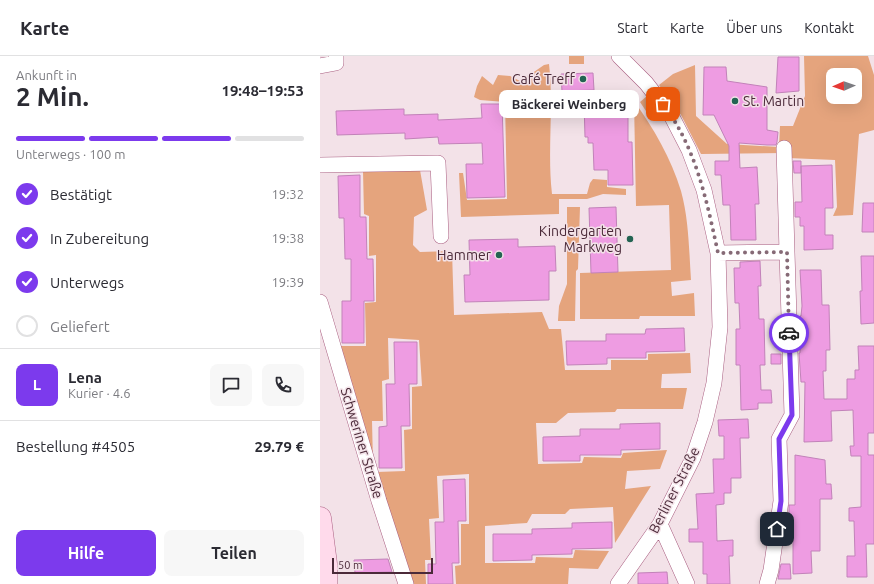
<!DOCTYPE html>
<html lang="de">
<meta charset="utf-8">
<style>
:root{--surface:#fff;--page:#f7f7f7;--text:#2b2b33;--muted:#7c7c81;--line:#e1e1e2;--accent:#7c3aed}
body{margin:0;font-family:Ubuntu,sans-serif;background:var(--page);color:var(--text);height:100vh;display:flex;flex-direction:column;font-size:15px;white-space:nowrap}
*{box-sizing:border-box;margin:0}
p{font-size:13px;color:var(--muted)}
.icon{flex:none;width:22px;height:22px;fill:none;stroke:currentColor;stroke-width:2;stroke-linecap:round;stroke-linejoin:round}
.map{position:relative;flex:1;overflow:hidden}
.side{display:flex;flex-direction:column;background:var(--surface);width:320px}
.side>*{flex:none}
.needle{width:26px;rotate:268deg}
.controls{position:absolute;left:506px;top:12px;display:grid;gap:8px}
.controls a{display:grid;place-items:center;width:36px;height:36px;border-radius:8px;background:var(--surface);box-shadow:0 4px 16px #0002;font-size:20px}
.scale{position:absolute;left:12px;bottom:10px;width:101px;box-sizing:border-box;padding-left:4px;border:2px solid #4b2a39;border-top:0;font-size:11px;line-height:14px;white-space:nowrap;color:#4b2a39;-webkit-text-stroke:3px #f3e2e8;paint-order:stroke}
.pin{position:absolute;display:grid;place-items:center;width:34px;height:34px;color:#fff;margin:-17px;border-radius:8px;box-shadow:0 2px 6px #0006}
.courier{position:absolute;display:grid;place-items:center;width:40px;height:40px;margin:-20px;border:3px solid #7c3aed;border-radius:50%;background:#fff;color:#222;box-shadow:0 1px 5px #0007}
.bubble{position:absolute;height:28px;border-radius:8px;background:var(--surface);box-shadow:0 4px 16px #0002;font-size:13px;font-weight:700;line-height:28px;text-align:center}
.head em{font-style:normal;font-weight:700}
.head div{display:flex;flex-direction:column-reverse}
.head{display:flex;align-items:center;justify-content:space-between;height:68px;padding:0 16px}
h1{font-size:26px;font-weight:700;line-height:30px}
.bar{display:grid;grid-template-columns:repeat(4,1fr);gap:6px 4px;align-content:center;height:48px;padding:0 16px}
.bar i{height:5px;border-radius:3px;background:var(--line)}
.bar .current{background:var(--accent)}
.bar p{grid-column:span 4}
.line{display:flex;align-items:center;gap:10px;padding:0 16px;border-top:1px solid var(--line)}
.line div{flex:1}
.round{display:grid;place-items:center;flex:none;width:42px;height:42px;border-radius:8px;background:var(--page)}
ol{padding:0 16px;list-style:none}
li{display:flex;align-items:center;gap:12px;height:44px}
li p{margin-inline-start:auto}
li .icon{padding:4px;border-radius:50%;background:var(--accent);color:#fff;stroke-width:4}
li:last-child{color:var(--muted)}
li i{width:22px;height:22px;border:2px solid var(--line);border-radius:50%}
.cta{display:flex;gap:8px;margin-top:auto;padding:8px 16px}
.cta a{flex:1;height:46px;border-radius:8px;background:var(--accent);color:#fff;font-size:16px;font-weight:700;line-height:46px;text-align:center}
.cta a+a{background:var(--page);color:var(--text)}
header{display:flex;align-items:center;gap:24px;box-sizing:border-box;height:56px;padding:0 20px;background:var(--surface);border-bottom:1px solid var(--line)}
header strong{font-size:19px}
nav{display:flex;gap:22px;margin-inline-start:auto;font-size:14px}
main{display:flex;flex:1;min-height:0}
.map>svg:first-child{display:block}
.green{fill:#e5a47d;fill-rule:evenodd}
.building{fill:#ee9ce2;stroke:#c282b9}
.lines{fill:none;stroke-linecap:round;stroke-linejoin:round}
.minor-casing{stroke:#a95e80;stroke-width:16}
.secondary-casing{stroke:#a95e80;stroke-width:23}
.minor{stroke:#fff;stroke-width:15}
.secondary{stroke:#ffdaeb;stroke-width:22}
.done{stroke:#866a76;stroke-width:4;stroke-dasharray:0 7.2}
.route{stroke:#7c3aed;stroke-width:5}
.poi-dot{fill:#236452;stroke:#f3e2e8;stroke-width:1.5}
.labels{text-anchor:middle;stroke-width:3;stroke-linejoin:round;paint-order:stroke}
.poi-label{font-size:14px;fill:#4b2a39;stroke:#f3e2e8;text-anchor:end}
.street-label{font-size:14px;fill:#4b2a39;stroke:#f3e2e8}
</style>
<header>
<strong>Karte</strong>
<nav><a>Start</a><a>Karte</a><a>Über uns</a><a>Kontakt</a></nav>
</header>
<main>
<section class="side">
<div class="head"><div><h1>2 Min.</h1><p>Ankunft in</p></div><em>19:48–19:53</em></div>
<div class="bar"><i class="current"></i><i class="current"></i><i class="current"></i><i></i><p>Unterwegs · 100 m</p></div>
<ol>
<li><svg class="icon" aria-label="check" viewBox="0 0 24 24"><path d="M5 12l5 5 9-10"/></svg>Bestätigt<p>19:32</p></li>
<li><svg class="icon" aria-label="check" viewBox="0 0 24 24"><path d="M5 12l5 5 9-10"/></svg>In Zubereitung<p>19:38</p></li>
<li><svg class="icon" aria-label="check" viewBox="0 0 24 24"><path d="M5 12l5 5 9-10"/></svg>Unterwegs<p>19:39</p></li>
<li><i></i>Geliefert</li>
</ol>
<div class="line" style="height:72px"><b class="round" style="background:var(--accent);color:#fff">L</b><div><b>Lena</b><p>Kurier · 4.6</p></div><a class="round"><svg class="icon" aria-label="chat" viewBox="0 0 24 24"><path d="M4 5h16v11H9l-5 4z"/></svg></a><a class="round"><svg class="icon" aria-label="phone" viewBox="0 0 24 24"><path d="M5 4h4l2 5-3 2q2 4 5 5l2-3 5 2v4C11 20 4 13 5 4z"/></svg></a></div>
<div class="line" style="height:52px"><div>Bestellung #4505</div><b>29.79 €</b></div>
<div class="cta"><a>Hilfe</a><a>Teilen</a></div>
</section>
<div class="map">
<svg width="554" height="528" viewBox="0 0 554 528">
<rect width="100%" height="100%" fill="#f3e2e8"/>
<path class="green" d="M249 0H264V8H249Z
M484 0H548L554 19V74L539 78 533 159 513 160 517 151 515 104 468 102 466 97 381 98 361 59 339 29 353 18 375 9 376 60 407 88 459 91 460 70H473L485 40ZM513 19H535V41H513Z
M229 8C234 51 227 95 232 138H267L270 127 273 123 287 124V131L306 133V139L283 138 267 143H239V158L141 161 139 117H143L147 144 187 143 185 46 160 44 154 41 157 30 162 20 173 29 178 19 190 20 202 26 205 21 211 18 224 9Z
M327 40 338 55 330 61 320 46Z
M314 45C334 73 351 102 361 135 369 164 369 195 371 224L351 226 352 240 374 237 375 260H320L319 263H260V217L351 214 349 149 316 150Z
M100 114 107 154 94 161 93 189 100 196 132 195 134 259 222 256 229 273H241L245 314H291V304H328V298L370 297 371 317 342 318 341 332H367L363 353H297L295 356 248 357 236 367H216L218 408 262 407 264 401 301 402 303 397 347 394 340 413 307 415 305 433 331 430 295 487 293 451 250 453 245 458H212L207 467 165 470V507H215L216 501 253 502 255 494 289 495 278 513 249 512 248 528H136L135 510 141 509V468H149V418L117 420 119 462 109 463 111 504H105L106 528H92L57 416 85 415 84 374 92 373V331L102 330 99 284 68 282 69 323 62 325 63 365H52L53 407 18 290H46L45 247 56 246V199L49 200V160L44 158 43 115Z
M247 151H260L258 213 256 215 255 265H238V264L239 250 247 228Z"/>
<path class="building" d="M458 1H479V35L456 37Z
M384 11H406L407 25 447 31V74L458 76 457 86 456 89H447L419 87 420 112 437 111 439 148H435L436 184H411L410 149H403L401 119H395V105H409V90L394 59H383Z
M273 17 274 34 242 35 241 18Z
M298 45V52H308V86H312L313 129H288V114H274L273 87H268V81H265L264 46Z
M161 48H182L185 141 147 142 146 108H163L162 87 119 88 118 81 85 83V77L17 79 16 55 84 53V59L118 58V64L162 62Z
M473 105H481V117H474Z
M512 109 513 152H505V179H513V193L484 194V170H480V161H475V146H482L481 110Z
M40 119V161H46L47 203H53L54 245H44V287H22V245H31V203H25L24 162H19L18 120Z
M543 147H554V176H542Z
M296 151 298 216 271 217 269 152Z
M198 183V191L235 190 236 215H229V244L145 246 144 219H150L149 184Z
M541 200H554V267L541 268 540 235H542Z
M440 205 441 230H438L439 263H444L445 309H440L441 334H451L452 347H438V353L421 354 420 309H416V273H420L419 247H415L414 212H420V206Z
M480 214H501L502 249H509L510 294H506V315H503L504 343H527V323H535V314H539L538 290H554V377H548V399H554V488H546L547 521H527V500H535L534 465H529V452L541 451V400H531L530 390H534L533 354 511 355 512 385 484 386 485 326H481L479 297H480V260H481L482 250Z
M364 272 365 295 326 296V302H287V308L247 309 246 285H286V278H325L326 273Z
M74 286H97V328H89L90 370H81L82 412H59V371L67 370 66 328H75Z
M451 298H461V308H451Z
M428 363 429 382H420L421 422H411V437H404V448L396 449 397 485 413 484V500H409L410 528H387V518H383V486H369V473H378L376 438 394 437 393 403H404V380H399L398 364Z
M340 367V393L301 394V399H260V405H223V381L260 380V373H300V368Z
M475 399 505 404 506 428H511L512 443H500V495H491L492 517 473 518V485H469V449H475Z
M145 423 146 465H138L139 507H132L133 528H108V508H116L115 466H124L123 424Z
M292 466V492L252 493V498L212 499V504L173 505V478H212V473L252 472V467Z
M68 503 72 516 35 517 34 504Z
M461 508H470L471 523H458Z
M347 516 348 528H318V517Z"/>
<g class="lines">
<g class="minor-casing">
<path id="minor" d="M0 10 16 7V0
M464 92 467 196
M0 109 118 107 121 180
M398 197 467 196 472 359 459 383 461 445 451 514 447 528
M0 246 59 445 86 528
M340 468 367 528
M298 528 340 468 373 402 385 366 394 327 400 271 398 197 384 134 369 94 351 59 326 27 299 0"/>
</g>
<g class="secondary-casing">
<path id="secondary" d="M0 462 6 508V528"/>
</g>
<use href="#minor" class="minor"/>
<use href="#secondary" class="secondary"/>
</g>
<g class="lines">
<path class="done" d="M343 48C376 91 387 146 398 197L467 196 469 277"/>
<path class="route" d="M457 473 461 445 459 383 472 359 469 277"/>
</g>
<g class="poi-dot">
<circle cx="263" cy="23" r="4"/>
<circle cx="415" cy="45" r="4"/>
<circle cx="310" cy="183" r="4"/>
<circle cx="179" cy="199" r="4"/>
</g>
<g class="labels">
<g class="poi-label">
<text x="255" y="28">Café Treff</text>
<text x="423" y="50" text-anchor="start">St. Martin</text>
<text x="302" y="180">Kindergarten<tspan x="302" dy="16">Markweg</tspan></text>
<text x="171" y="204">Hammer</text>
</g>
<g class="street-label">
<text transform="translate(42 387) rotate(73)" y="5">Schweriner Straße</text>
<text transform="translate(354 434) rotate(-63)" y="5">Berliner Straße</text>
</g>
</g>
</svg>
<div class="controls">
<a><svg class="needle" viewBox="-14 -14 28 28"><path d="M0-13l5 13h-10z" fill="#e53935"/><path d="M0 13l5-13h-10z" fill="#7c7c81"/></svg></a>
</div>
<div class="scale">50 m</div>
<div class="pin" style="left:343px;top:48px;background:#ea580c"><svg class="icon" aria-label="bag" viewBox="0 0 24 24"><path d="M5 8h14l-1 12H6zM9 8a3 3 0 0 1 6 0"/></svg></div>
<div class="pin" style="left:457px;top:473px;background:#1f2937"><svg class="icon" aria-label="home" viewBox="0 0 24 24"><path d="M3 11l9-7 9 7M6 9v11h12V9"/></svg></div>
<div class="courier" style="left:469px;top:277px"><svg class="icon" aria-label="car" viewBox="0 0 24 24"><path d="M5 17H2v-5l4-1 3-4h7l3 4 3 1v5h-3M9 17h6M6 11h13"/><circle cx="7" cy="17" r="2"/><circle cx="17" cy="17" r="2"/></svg></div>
<div class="bubble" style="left:179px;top:34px;width:140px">Bäckerei Weinberg</div>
</div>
</main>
